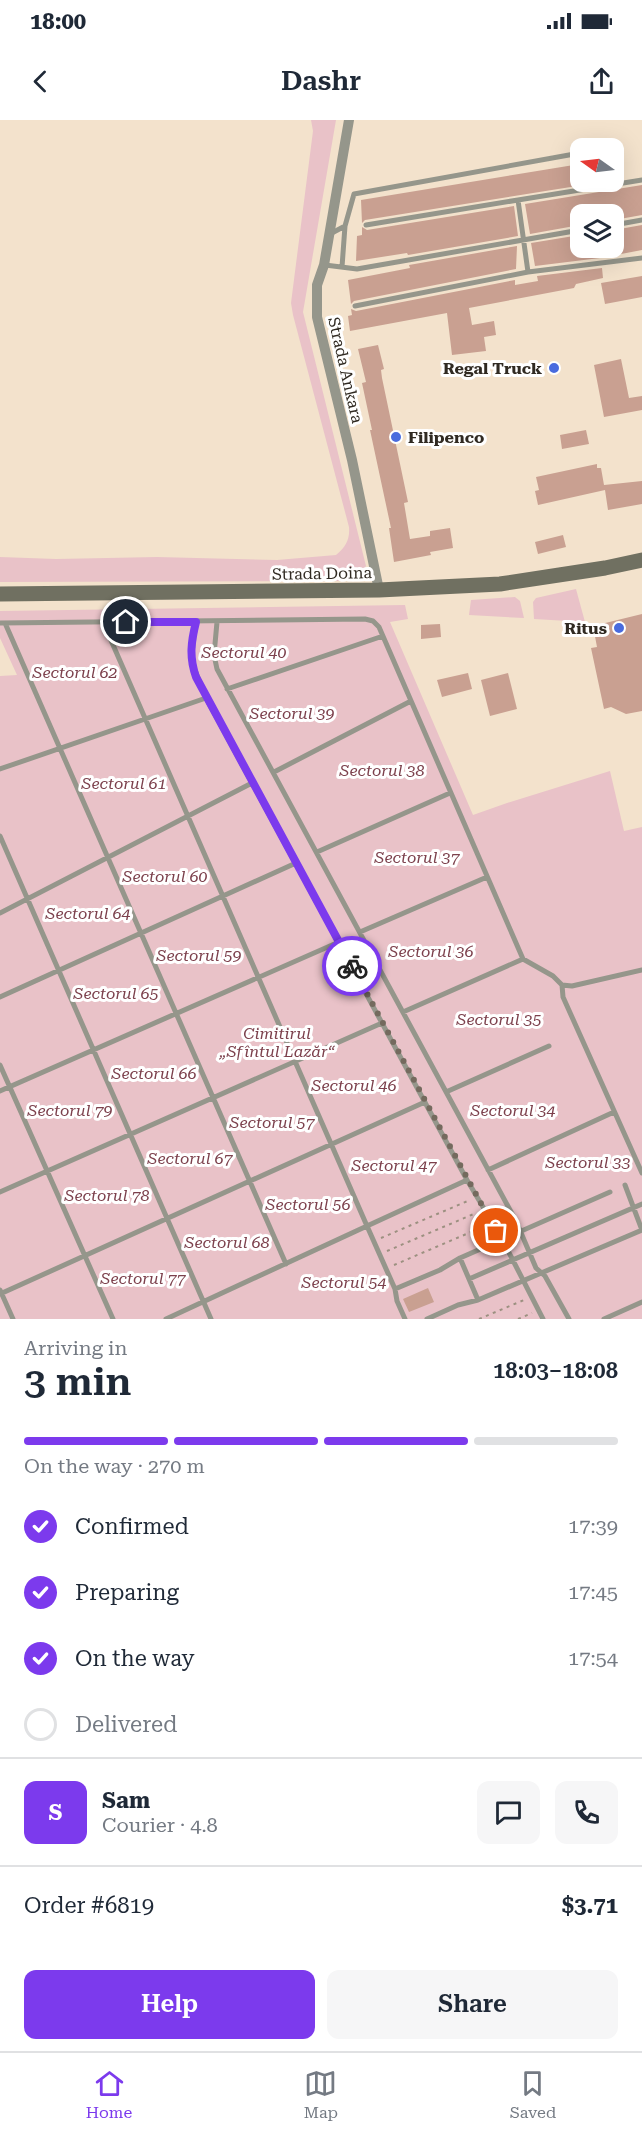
<!DOCTYPE html>
<meta charset="utf-8">
<style>
:root{--surface:#fff;--page:#f6f6f7;--text:#1f2937;--muted:#747a83;--line:#e0e1e3;--accent:#7c3aed}
body{margin:0;font-family:"Roboto Serif",serif;background:var(--page);color:var(--text);height:100vh;display:flex;flex-direction:column;font-size:22px;white-space:nowrap}
*{box-sizing:border-box;margin:0}
p{font-size:20px;color:var(--muted)}
.icon{flex:none;width:33px;height:33px;fill:none;stroke:currentColor;stroke-width:2;stroke-linecap:round;stroke-linejoin:round}
.map{position:relative;height:1199px;overflow:hidden}
.side{display:flex;flex-direction:column;background:var(--surface);flex:1}
.side>*{flex:none}
.needle{width:39px;rotate:284deg}
.tools{position:absolute;left:570px;top:18px;display:grid;gap:12px}
.tools a{display:grid;place-items:center;width:54px;height:54px;border-radius:12px;background:var(--surface);box-shadow:0 6px 24px #0002;font-size:30px}
.pin{position:absolute;display:grid;place-items:center;width:51px;height:51px;color:#fff;margin:-26px;border:3px solid #fff;border-radius:50%;box-shadow:0 2px 6px #0007}
.courier{position:absolute;display:grid;place-items:center;width:60px;height:60px;margin:-30px;border:4px solid #7c3aed;border-radius:50%;background:#fff;color:#222;box-shadow:0 2px 8px #0007}
.headline em{font-style:normal;font-weight:600}
.headline div{display:flex;flex-direction:column-reverse}
.headline{display:flex;align-items:center;justify-content:space-between;height:102px;padding:0 24px}
h1{font-size:39px;font-weight:600;line-height:45px}
.bar{display:grid;grid-template-columns:repeat(4,1fr);gap:9px 6px;align-content:center;height:72px;padding:0 24px}
.bar i{height:8px;border-radius:4px;background:var(--line)}
.bar .current{background:var(--accent)}
.bar p{grid-column:span 4}
.line{display:flex;align-items:center;gap:15px;padding:0 24px;border-top:2px solid var(--line)}
.line div{flex:1}
.round{display:grid;place-items:center;flex:none;width:63px;height:63px;border-radius:12px;background:var(--page)}
ol{padding:0 24px;list-style:none}
li{display:flex;align-items:center;gap:18px;height:66px}
li p{margin-inline-start:auto}
li .icon{padding:6px;border-radius:50%;background:var(--accent);color:#fff;stroke-width:4}
li:last-child{color:var(--muted)}
li i{width:33px;height:33px;border:3px solid var(--line);border-radius:50%}
.primary-button{display:flex;gap:12px;margin-top:auto;padding:12px 24px}
.primary-button a{flex:1;height:69px;border-radius:12px;background:var(--accent);color:#fff;font-size:24px;font-weight:600;line-height:69px;text-align:center}
.primary-button a+a{background:var(--page);color:var(--text)}
.status{display:flex;justify-content:space-between;align-items:center;height:42px;padding:0 30px;background:var(--surface);direction:ltr}
.status svg{height:16px;fill:currentColor}
header{display:flex;justify-content:space-between;align-items:center;height:78px;padding:0 24px;background:var(--surface);font-size:27px;font-weight:600}
.tabs{display:flex;justify-content:space-around;align-items:center;height:84px;border-top:2px solid var(--line);background:var(--surface);font-size:16px;color:var(--muted)}
.tabs a{display:grid;justify-items:center;gap:3px}
.tabs .current{color:var(--accent)}
.map>svg:first-child{display:block}
.green{fill:#e9c2c8}
.building{fill:#c9a091}
.lines{fill:none;stroke-linecap:round;stroke-linejoin:round}
.path{stroke:#9c9080;stroke-width:2;stroke-dasharray:3 4.5;stroke-linecap:butt}
.lane{stroke:#95968b;stroke-width:5}
.street{stroke:#95968b;stroke-width:10}
.secondary{stroke:#707061;stroke-width:15}
.done{stroke:#746a5e;stroke-width:6;stroke-dasharray:0 10.8}
.route{stroke:#7c3aed;stroke-width:8}
.poi-dot{fill:#496bde;stroke:#fff;stroke-width:2}
.labels{text-anchor:middle;stroke-width:6;stroke-linejoin:round;paint-order:stroke}
.poi-label{font-size:16px;font-weight:bold;fill:#302a22;stroke:#fff;text-anchor:end}
.street-label{font-size:16px;fill:#302a22;stroke:#fff}
.park-label{font-size:16px;font-style:italic;fill:#7c404c;stroke:#fff}
</style>
<div class="status"><b>18:00</b><svg viewBox="0 0 49 12"><path d="M0 12V9h3v3zM5 12V6h3v6zM10 12V3h3v9zM15 12V0h3v12zM26 1h20v11H26zM47 4h2v5h-2z"/></svg></div>
<header><svg class="icon" aria-label="back" viewBox="0 0 24 24"><path d="M15 5l-7 7 7 7"/></svg>Dashr<svg class="icon" aria-label="share" viewBox="0 0 24 24"><path d="M12 15V3M7 8l5-5 5 5M5 13v7h14v-7"/></svg></header>
<div class="map">
<svg width="642" height="1199" viewBox="0 0 642 1199">
<rect width="100%" height="100%" fill="#f3e2cc"/>
<path class="green" d="M311 0H336L303 192 366 446 359 456 347 461 0 462V437L56 439 157 437 277 440 336 435C346 427 350 419 349 407L293 195 291 183 313 11Z
M576 469 585 502 534 499 533 482 536 478Z
M515 477 520 481 524 498 469 495 471 480Z
M405 485 408 499 390 502 473 695 507 683 610 651 624 711 642 707V1199H0V556L17 555 0 518V491Z"/>
<path class="building" d="M580 44V62H602L365 100 362 103 361 80Z
M642 65V95L614 100V94H580V105L530 114 525 84Z
M514 86 518 116 408 135 407 133 356 141 357 116 362 115V107L367 110Z
M642 105V130L600 138 535 146 531 123 580 115V128H614V110Z
M517 126 516 149 354 181 351 184 348 160 410 148 409 145Z
M602 148 603 158 576 164 574 168 469 188 472 205 494 201 496 215 484 217 486 231 452 235 447 193 350 211 348 196 352 195 351 189 356 191 515 160V165L538 161 537 156Z
M642 156V177L605 184 601 163Z
M378 225 384 249 381 250 382 258 408 382 404 383 410 419 430 416V411L450 408 453 428 430 432 431 435 394 442 389 408H391L370 310H372L362 263 366 262 358 229Z
M621 239 629 278 642 276V290L604 297 594 245Z
M586 310 589 324 562 329 560 315Z
M597 344V348H601L604 365 642 361V384L608 390 605 370 538 385 535 371 539 370 536 357Z
M563 415 566 427 538 434 535 422Z
M642 494V591L626 594 611 587 604 589 591 528 597 527 593 506Z
M440 504 441 517 421 519V505Z
M468 553 472 569 442 577 437 560Z
M508 553 517 589 490 596 481 560Z
M428 1168 434 1182 409 1192 403 1179Z"/>
<g class="lines">
<path class="path" d="M381 1118 470 1080
M387 1131 476 1093
M394 1145 485 1106
M479 1199 524 1180
M518 1199 532 1193"/>
<path class="lane" d="M366 105 518 80
M614 105 642 100
M330 114 345 106 354 74 580 33
M325 145 357 149 580 110
M342 147 345 106
M528 152 642 138
M355 186 528 152 518 80 642 60
M103 502 367 1106 467 1060
M196 502 191 540 206 578 467 1060 502 1119 543 1199
M217 502 214 535 217 549 516 1101 536 1148 545 1156 569 1199
M0 503 365 499 373 501 379 507 523 839 553 856 562 865 572 866 642 850
M5 503 286 1144
M227 569 383 516
M0 649 206 578
M274 652 411 581
M0 716 211 1199
M317 732 450 673
M0 793 252 663
M360 812 487 757
M562 865 563 877 642 1053
M0 877 296 743
M403 892 523 839
M0 945 113 1199
M0 971 339 822
M446 972 549 926
M488 1050 614 992
M0 1072 382 903
M460 1138 478 1180
M469 1159 642 1084
M395 1169 440 1150 460 1138 610 1072
M0 1170 13 1199
M0 1174 425 982
M166 1199 367 1106 395 1169 397 1181 405 1199
M427 1199 458 1185 478 1180 642 1110 625 1065
M604 1199 642 1182"/>
<path class="street" d="M349 0 324 145 317 165V197L352 340 379 470"/>
<path class="secondary" d="M0 474 379 470 500 464 605 448 642 440"/>
</g>
<g class="lines">
<path class="done" d="M352 846 496 1111"/>
<path class="route" d="M126 502H196C191 522 189 537 196 557L352 846"/>
</g>
<g class="poi-dot">
<circle cx="554" cy="248" r="6"/>
<circle cx="396" cy="317" r="6"/>
<circle cx="619" cy="508" r="6"/>
</g>
<g class="labels">
<g class="poi-label">
<text x="542" y="254">Regal Truck</text>
<text x="408" y="323" text-anchor="start">Filipenco</text>
<text x="607" y="514">Ritus</text>
</g>
<g class="street-label">
<text transform="translate(346 250) rotate(77)" y="6">Strada Ankara</text>
<text transform="translate(322 453) rotate(-1)" y="6">Strada Doina</text>
</g>
<g class="park-label">
<text x="244" y="538">Sectorul 40</text>
<text x="75" y="558">Sectorul 62</text>
<text x="292" y="599">Sectorul 39</text>
<text x="382" y="656">Sectorul 38</text>
<text x="124" y="669">Sectorul 61</text>
<text x="417" y="743">Sectorul 37</text>
<text x="165" y="762">Sectorul 60</text>
<text x="88" y="799">Sectorul 64</text>
<text x="431" y="837">Sectorul 36</text>
<text x="199" y="841">Sectorul 59</text>
<text x="116" y="879">Sectorul 65</text>
<text x="499" y="905">Sectorul 35</text>
<text x="277" y="919">Cimitirul<tspan x="277" dy="18">„Sfîntul Lazăr“</tspan></text>
<text x="154" y="959">Sectorul 66</text>
<text x="354" y="971">Sectorul 46</text>
<text x="70" y="996">Sectorul 79</text>
<text x="513" y="996">Sectorul 34</text>
<text x="272" y="1008">Sectorul 57</text>
<text x="190" y="1044">Sectorul 67</text>
<text x="588" y="1048">Sectorul 33</text>
<text x="394" y="1051">Sectorul 47</text>
<text x="107" y="1081">Sectorul 78</text>
<text x="308" y="1090">Sectorul 56</text>
<text x="227" y="1128">Sectorul 68</text>
<text x="143" y="1164">Sectorul 77</text>
<text x="344" y="1168">Sectorul 54</text>
</g>
</g>
</svg>
<div class="tools">
<a><svg class="needle" viewBox="-14 -14 28 28"><path d="M0-13l5 13h-10z" fill="#e53935"/><path d="M0 13l5-13h-10z" fill="#747a83"/></svg></a>
<a><svg class="icon" aria-label="layers" viewBox="0 0 24 24"><path d="M12 4l9 5-9 5-9-5zM3 14l9 5 9-5"/></svg></a>
</div>
<div class="pin" style="left:496px;top:1111px;background:#ea580c"><svg class="icon" aria-label="bag" viewBox="0 0 24 24"><path d="M5 8h14l-1 12H6zM9 8a3 3 0 0 1 6 0"/></svg></div>
<div class="pin" style="left:126px;top:502px;background:#1f2937"><svg class="icon" aria-label="home" viewBox="0 0 24 24"><path d="M3 11l9-7 9 7M6 9v11h12V9"/></svg></div>
<div class="courier" style="left:352px;top:846px"><svg class="icon" aria-label="bike" viewBox="0 0 24 24"><circle cx="6" cy="16" r="4"/><circle cx="18" cy="16" r="4"/><path d="M6 16l4-8h5l3 8M10 8l3 8H6M13 5h3"/></svg></div>
</div>
<section class="side">
<div class="headline"><div><h1>3 min</h1><p>Arriving in</p></div><em>18:03–18:08</em></div>
<div class="bar"><i class="current"></i><i class="current"></i><i class="current"></i><i></i><p>On the way · 270 m</p></div>
<ol>
<li><svg class="icon" aria-label="check" viewBox="0 0 24 24"><path d="M5 12l5 5 9-10"/></svg>Confirmed<p>17:39</p></li>
<li><svg class="icon" aria-label="check" viewBox="0 0 24 24"><path d="M5 12l5 5 9-10"/></svg>Preparing<p>17:45</p></li>
<li><svg class="icon" aria-label="check" viewBox="0 0 24 24"><path d="M5 12l5 5 9-10"/></svg>On the way<p>17:54</p></li>
<li><i></i>Delivered</li>
</ol>
<div class="line" style="height:108px"><b class="round" style="background:var(--accent);color:#fff">S</b><div><b>Sam</b><p>Courier · 4.8</p></div><a class="round"><svg class="icon" aria-label="chat" viewBox="0 0 24 24"><path d="M4 5h16v11H9l-5 4z"/></svg></a><a class="round"><svg class="icon" aria-label="phone" viewBox="0 0 24 24"><path d="M5 4h4l2 5-3 2q2 4 5 5l2-3 5 2v4C11 20 4 13 5 4z"/></svg></a></div>
<div class="line" style="height:78px"><div>Order #6819</div><b>$3.71</b></div>
<div class="primary-button"><a>Help</a><a>Share</a></div>
</section>
<nav class="tabs">
<a class="current"><svg class="icon" aria-label="home" viewBox="0 0 24 24"><path d="M3 11l9-7 9 7M6 9v11h12V9"/></svg>Home</a>
<a><svg class="icon" aria-label="map" viewBox="0 0 24 24"><path d="M3 6l6-2 6 2 6-2v14l-6 2-6-2-6 2zM9 4v14M15 6v14"/></svg>Map</a>
<a><svg class="icon" aria-label="saved" viewBox="0 0 24 24"><path d="M7 4h10v16l-5-4-5 4z"/></svg>Saved</a>
</nav>
